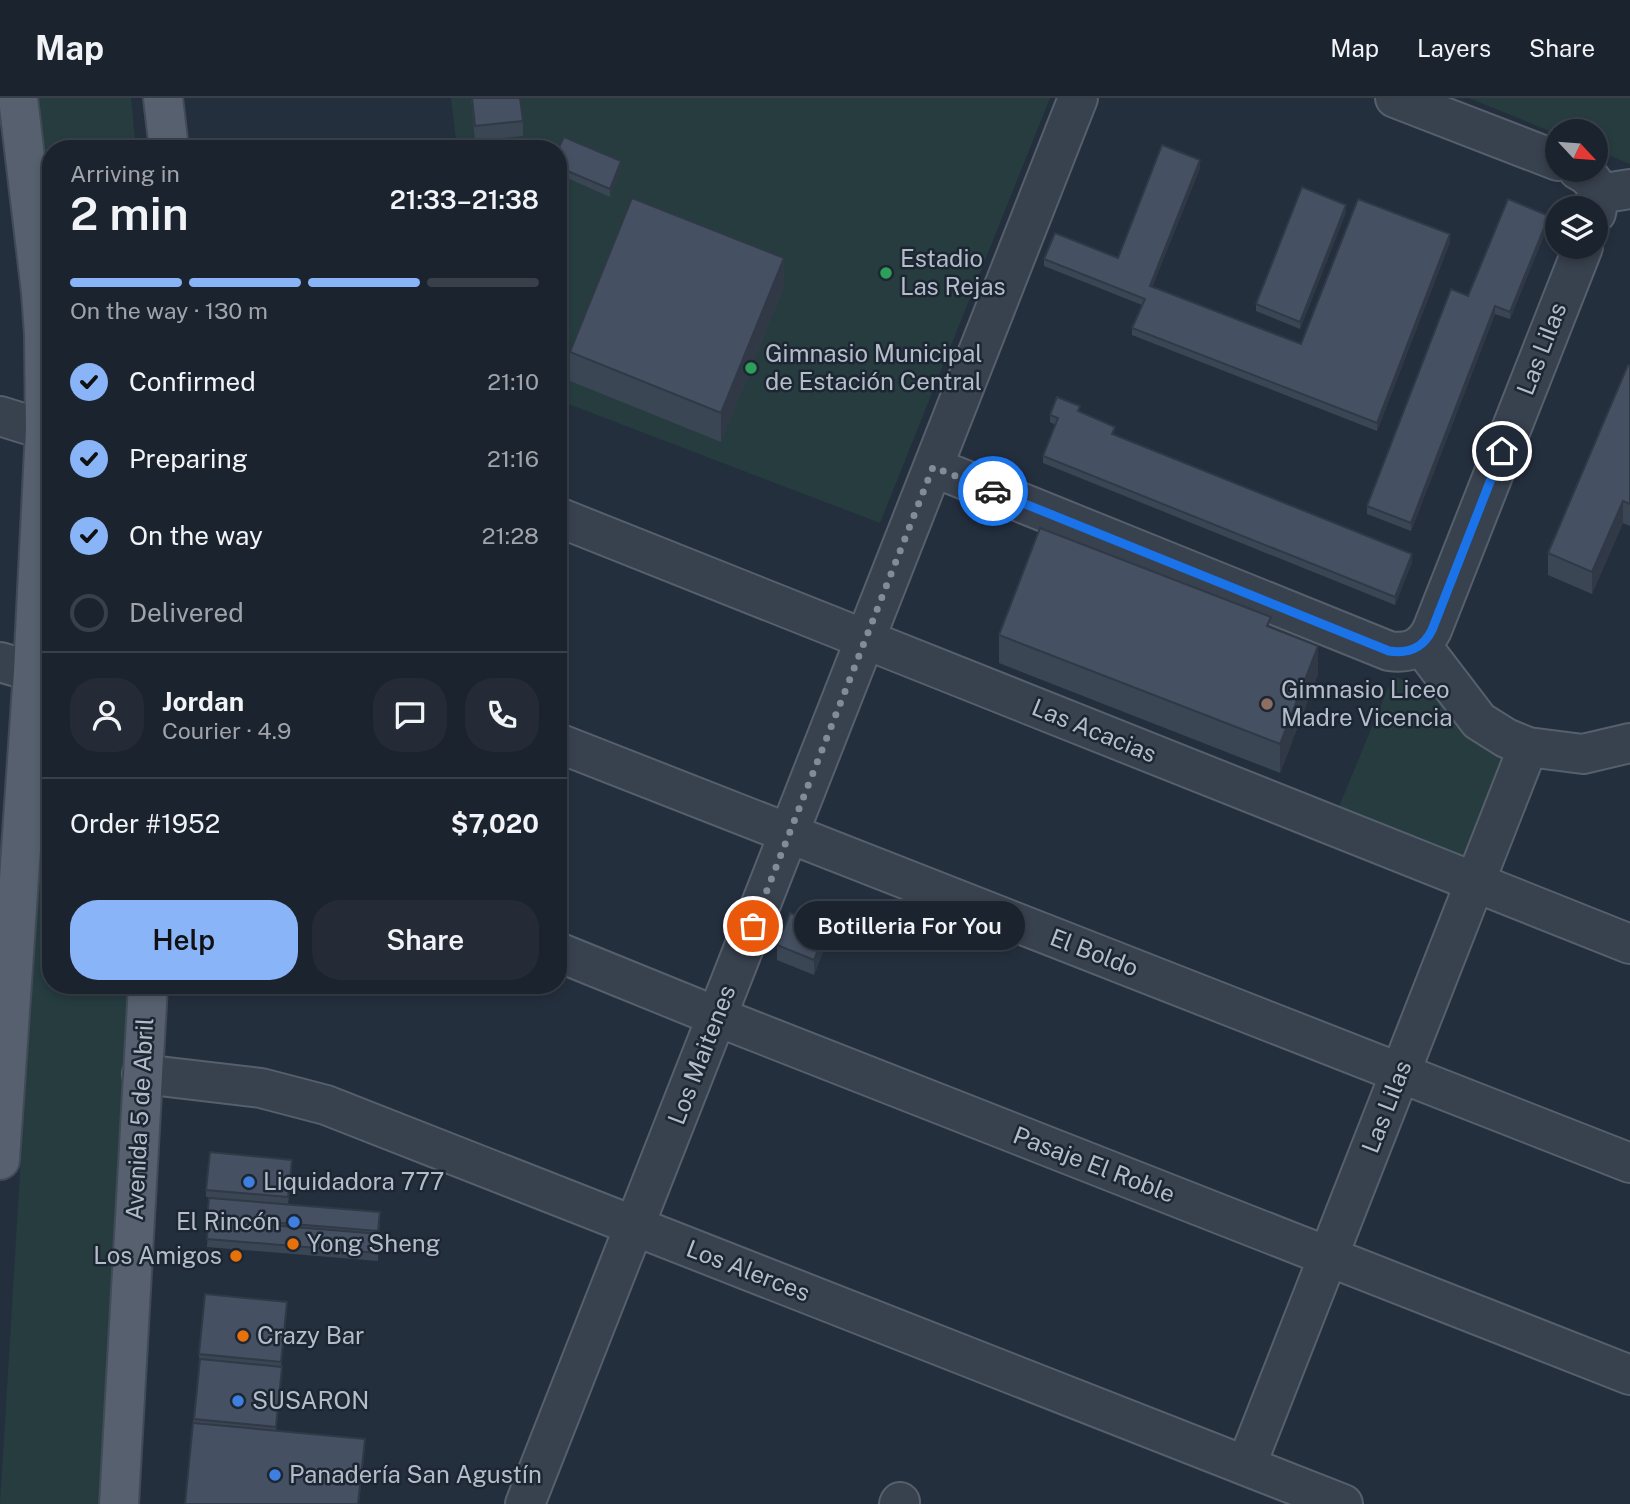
<!DOCTYPE html>
<meta charset="utf-8">
<style>
:root{--surface:#1b232e;--page:#242b36;--text:#f1f3f6;--muted:#a0a4aa;--line:#39404a;--accent:#8ab4f8}
body{margin:0;font-family:"Public Sans",sans-serif;background:var(--page);color:var(--text);height:100vh;display:flex;flex-direction:column;font-size:26px;white-space:nowrap}
*{box-sizing:border-box;margin:0}
p{font-size:23px;color:var(--muted)}
.icon{flex:none;width:38px;height:38px;fill:none;stroke:currentColor;stroke-width:2;stroke-linecap:round;stroke-linejoin:round}
.map{position:relative;flex:1;overflow:hidden}
.drawer{position:absolute;left:42px;top:42px;width:525px;height:854px;display:flex;flex-direction:column;background:var(--surface);border-radius:28px;box-shadow:0 4px 10px #0003,0 0 0 2px var(--line)}
.drawer>*{flex:none}
.needle{width:46px;rotate:116deg}
.fabs{position:absolute;left:1545px;top:21px;display:grid;gap:14px}
.fabs a{display:grid;place-items:center;width:63px;height:63px;border-radius:50%;background:var(--surface);box-shadow:0 4px 10px #0003,0 0 0 2px var(--line);font-size:35px}
.pin{position:absolute;display:grid;place-items:center;width:60px;height:60px;color:#fff;margin:-30px;border:4px solid #fff;border-radius:50%;box-shadow:0 2px 7px #0007}
.courier{position:absolute;display:grid;place-items:center;width:70px;height:70px;margin:-35px;border:5px solid #1a73e8;border-radius:50%;background:#fff;color:#222;box-shadow:0 2px 9px #0007}
.bubble{position:absolute;height:49px;border-radius:24px;background:var(--surface);box-shadow:0 4px 10px #0003,0 0 0 2px var(--line);font-size:23px;font-weight:600;line-height:49px;text-align:center}
.overview em{font-style:normal;font-weight:600}
.overview div{display:flex;flex-direction:column-reverse}
.overview{display:flex;align-items:center;justify-content:space-between;height:119px;padding:0 28px}
h1{font-size:46px;font-weight:600;line-height:52px}
.bar{display:grid;grid-template-columns:repeat(4,1fr);gap:10px 7px;align-content:center;height:84px;padding:0 28px}
.bar i{height:9px;border-radius:5px;background:var(--line)}
.bar .selected{background:var(--accent)}
.bar p{grid-column:span 4}
.line{display:flex;align-items:center;gap:18px;padding:0 28px;border-top:2px solid var(--line)}
.line div{flex:1}
.round{display:grid;place-items:center;flex:none;width:74px;height:74px;border-radius:28px;background:var(--page)}
ol{padding:0 28px;list-style:none}
li{display:flex;align-items:center;gap:21px;height:77px}
li p{margin-inline-start:auto}
li .icon{padding:7px;border-radius:50%;background:var(--accent);color:#111;stroke-width:4}
li:last-child{color:var(--muted)}
li i{width:38px;height:38px;border:4px solid var(--line);border-radius:50%}
.action{display:flex;gap:14px;margin-top:auto;padding:14px 28px}
.action a{flex:1;height:80px;border-radius:28px;background:var(--accent);color:#111;font-size:28px;font-weight:600;line-height:80px;text-align:center}
.action a+a{background:var(--page);color:var(--text)}
header{display:flex;align-items:center;gap:42px;box-sizing:border-box;height:98px;padding:0 35px;background:var(--surface);border-bottom:2px solid var(--line)}
header strong{font-size:33px}
nav{display:flex;gap:38px;margin-inline-start:auto;font-size:24px}
.map>svg:first-child{display:block}
.green{fill:#263c3f}
.lines{fill:none;stroke-linecap:round;stroke-linejoin:round}
.minor-casing{stroke:#565f6c;stroke-width:42}
.major-casing{stroke:#414a57;stroke-width:42}
.minor{stroke:#38414e;stroke-width:38}
.major{stroke:#56606e;stroke-width:38}
.wall{fill:#3b4654}
.shaded-wall{fill:#303945}
.building{fill:#455162;stroke:#303945;stroke-width:2}
.done{stroke:#828b98;stroke-width:7;stroke-dasharray:0 12.6}
.route{stroke:#1a73e8;stroke-width:9}
.leisure-dot{fill:#2e9e5b;stroke:#1d2633;stroke-width:2.5}
.education-dot{fill:#8d6e63;stroke:#1d2633;stroke-width:2.5}
.shop-dot{fill:#3f7fe0;stroke:#1d2633;stroke-width:2.5}
.food-dot{fill:#e8710a;stroke:#1d2633;stroke-width:2.5}
.labels{text-anchor:middle;stroke-width:5;stroke-linejoin:round;paint-order:stroke}
.poi-label{font-size:24px;fill:#b4bcc9;stroke:#1d2633;text-anchor:start}
.street-label{font-size:24px;fill:#b4bcc9;stroke:#1d2633}
</style>
<header>
<strong>Map</strong>
<nav><a>Map</a><a>Layers</a><a>Share</a></nav>
</header>
<div class="map">
<svg width="1630" height="1406" viewBox="0 0 1630 1406">
<rect width="100%" height="100%" fill="#242f3e"/>
<path class="green" d="M37 0H131L136 51H51V118Z
M451 0H1050L880 425 558 302V51H457Z
M1469 0H1630V66L1596 52V33H1558L1557 36Z
M1393 578 1450 602 1511 656 1467 764 1338 711Z
M49 595 51 887H131L101 1406H0Z"/>
<g class="lines">
<g class="minor-casing">
<path id="minor" d="M1395 0 1558 63
M1578 72C1596 81 1602 95 1596 115
M1599 96 1630 91
M0 318 45 332
M933 369 1389 553C1409 556 1423 550 1432 532L1583 149
M558 419 1630 846
M1421 547 1479 623 1506 640 1528 649 1583 656 1630 645
M0 564 51 579
M558 645 1630 1065
M558 854 718 919 1630 1277
M142 976 261 990 326 1007 1343 1406
M1246 1368 1528 649
M525 1406 1078 0
M899 1406 900 1404"/>
</g>
<g class="major-casing">
<path id="major" d="M163 0 169 51
M0 1062 33 574 45 332 44 236 41 194 18 0
M119 1406 148 887"/>
</g>
<use href="#minor" class="minor"/>
<use href="#major" class="major"/>
</g>
<path class="wall" d="M471 0H520L523 23V38L475 43Z
M558 51 621 71 610 99 558 76Z
M1200 70 1152 189 1301 246 1450 144 1377 333 1132 237V230L1142 207 1044 168V161L1118 160Z
M1346 114 1300 231 1256 213V206Z
M1549 125 1510 221 1495 216 1411 433 1367 416V408L1468 198Z
M784 189 721 344 570 283V254Z
M1630 268V428L1623 425 1592 496 1548 477V455Z
M1080 314 1115 337 1412 464 1395 507 1043 365V358L1056 327 1050 324V317Z
M1271 530 1318 576 1280 675 999 565V537Z
M827 844 814 877 777 862V847Z
M292 1069 288 1107 380 1122 378 1163 207 1149 208 1127H207V1119L281 1106 206 1099V1092Z
M287 1212 281 1269 282 1277 276 1333 365 1349 359 1406H185L199 1264V1256Z"/>
<path class="shaded-wall" d="M1200 62V70L1150 195V188Z
M621 63V71L610 99V91Z
M1346 107V114L1300 231V224Z
M1549 118V125L1510 221V214Z
M1450 136V144L1377 333V325Z
M784 160V189L721 344V315Z
M1495 208V216L1411 433V425Z
M1623 403V425L1592 496V474Z
M1412 456V464L1395 507V499Z
M1318 548V576L1280 675V646Z
M827 829V844L814 877V862Z
M287 1204V1212L281 1272V1264Z
M282 1269V1277L276 1337V1329Z"/>
<path class="building" d="M472 0H520L523 23 475 28Z
M564 39 621 63 610 91 558 69V51Z
M1162 47 1200 62 1150 188 1301 246 1358 101 1450 136 1377 325 1132 230 1145 201 1044 161 1055 135 1118 160Z
M1302 89 1346 107 1300 224 1256 206Z
M632 100 784 160 721 315 570 254Z
M1508 101 1549 118 1510 214 1495 208 1411 425 1367 408 1451 191 1468 198Z
M1628 267 1630 268V406L1623 403 1592 474 1548 455Z
M1057 299 1080 308 1078 313 1115 329 1112 336 1412 456 1395 499 1043 358 1058 320 1050 317Z
M1040 430 1271 519 1267 528 1318 548 1280 646 999 537Z
M790 815 827 829 814 862 777 847Z
M210 1054 292 1062 288 1099 206 1092Z
M209 1100 380 1114 378 1133 207 1119Z
M208 1122 380 1136 378 1155 207 1141Z
M205 1196 287 1204 281 1264 199 1256Z
M200 1261 282 1269 276 1329 194 1321Z
M193 1325 365 1341 358 1406H185Z"/>
<g class="lines">
<path class="done" d="M753 828 933 369 993 393"/>
<path class="route" d="M993 393 1389 553C1409 556 1423 550 1432 532L1502 353"/>
</g>
<g class="leisure-dot">
<circle cx="886" cy="175" r="7"/>
<circle cx="751" cy="270" r="7"/>
</g>
<circle class="education-dot" cx="1267" cy="606" r="7"/>
<g class="shop-dot">
<circle cx="249" cy="1084" r="7"/>
<circle cx="294" cy="1124" r="7"/>
<circle cx="238" cy="1303" r="7"/>
<circle cx="275" cy="1377" r="7"/>
</g>
<g class="food-dot">
<circle cx="293" cy="1146" r="7"/>
<circle cx="236" cy="1158" r="7"/>
<circle cx="243" cy="1238" r="7"/>
</g>
<g class="labels">
<g class="poi-label">
<text x="900" y="169">Estadio<tspan x="900" dy="28">Las Rejas</tspan></text>
<text x="765" y="264">Gimnasio Municipal<tspan x="765" dy="28">de Estación Central</tspan></text>
<text x="1281" y="600">Gimnasio Liceo<tspan x="1281" dy="28">Madre Vicencia</tspan></text>
<text x="263" y="1092">Liquidadora 777</text>
<text x="280" y="1132" text-anchor="end">El Rincón</text>
<text x="307" y="1154">Yong Sheng</text>
<text x="222" y="1166" text-anchor="end">Los Amigos</text>
<text x="257" y="1246">Crazy Bar</text>
<text x="252" y="1311">SUSARON</text>
<text x="289" y="1385">Panadería San Agustín</text>
</g>
<g class="street-label">
<text transform="translate(1542 251) rotate(-69)" y="8">Las Lilas</text>
<text transform="translate(1094 633) rotate(22)" y="8">Las Acacias</text>
<text transform="translate(1094 855) rotate(21)" y="8">El Boldo</text>
<text transform="translate(702 957) rotate(-69)" y="8">Los Maitenes</text>
<text transform="translate(1387 1009) rotate(-69)" y="8">Las Lilas</text>
<text transform="translate(140 1021) rotate(-87)" y="8">Avenida 5 de Abril</text>
<text transform="translate(1094 1067) rotate(21)" y="8">Pasaje El Roble</text>
<text transform="translate(748 1173) rotate(21)" y="8">Los Alerces</text>
</g>
</g>
</svg>
<div class="fabs">
<a><svg class="needle" viewBox="-14 -14 28 28"><path d="M0-13l5 13h-10z" fill="#e53935"/><path d="M0 13l5-13h-10z" fill="#a0a4aa"/></svg></a>
<a><svg class="icon" aria-label="layers" viewBox="0 0 24 24"><path d="M12 4l9 5-9 5-9-5zM3 14l9 5 9-5"/></svg></a>
</div>
<div class="pin" style="left:753px;top:828px;background:#ea580c"><svg class="icon" aria-label="bag" viewBox="0 0 24 24"><path d="M5 8h14l-1 12H6zM9 8a3 3 0 0 1 6 0"/></svg></div>
<div class="pin" style="left:1502px;top:353px;background:#1f2937"><svg class="icon" aria-label="home" viewBox="0 0 24 24"><path d="M3 11l9-7 9 7M6 9v11h12V9"/></svg></div>
<div class="courier" style="left:993px;top:393px"><svg class="icon" aria-label="car" viewBox="0 0 24 24"><path d="M5 17H2v-5l4-1 3-4h7l3 4 3 1v5h-3M9 17h6M6 11h13"/><circle cx="7" cy="17" r="2"/><circle cx="17" cy="17" r="2"/></svg></div>
<div class="bubble" style="left:794px;top:803px;width:231px">Botilleria For You</div>
<section class="drawer">
<div class="overview"><div><h1>2 min</h1><p>Arriving in</p></div><em>21:33–21:38</em></div>
<div class="bar"><i class="selected"></i><i class="selected"></i><i class="selected"></i><i></i><p>On the way · 130 m</p></div>
<ol>
<li><svg class="icon" aria-label="check" viewBox="0 0 24 24"><path d="M5 12l5 5 9-10"/></svg>Confirmed<p>21:10</p></li>
<li><svg class="icon" aria-label="check" viewBox="0 0 24 24"><path d="M5 12l5 5 9-10"/></svg>Preparing<p>21:16</p></li>
<li><svg class="icon" aria-label="check" viewBox="0 0 24 24"><path d="M5 12l5 5 9-10"/></svg>On the way<p>21:28</p></li>
<li><i></i>Delivered</li>
</ol>
<div class="line" style="height:126px"><a class="round"><svg class="icon" aria-label="person" viewBox="0 0 24 24"><circle cx="12" cy="8" r="4"/><path d="M4 21q1-7 8-7t8 7"/></svg></a><div><b>Jordan</b><p>Courier · 4.9</p></div><a class="round"><svg class="icon" aria-label="chat" viewBox="0 0 24 24"><path d="M4 5h16v11H9l-5 4z"/></svg></a><a class="round"><svg class="icon" aria-label="phone" viewBox="0 0 24 24"><path d="M5 4h4l2 5-3 2q2 4 5 5l2-3 5 2v4C11 20 4 13 5 4z"/></svg></a></div>
<div class="line" style="height:91px"><div>Order #1952</div><b>$7,020</b></div>
<div class="action"><a>Help</a><a>Share</a></div>
</section>
</div>
